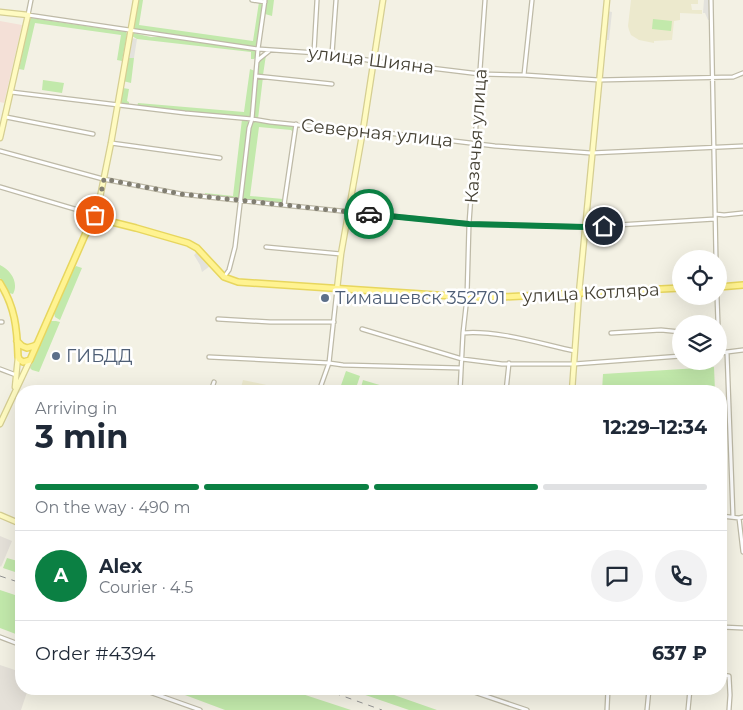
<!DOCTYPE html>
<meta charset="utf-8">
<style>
:root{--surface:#fff;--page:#f2f2f3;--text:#1f2937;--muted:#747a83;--line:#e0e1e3;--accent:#0b8043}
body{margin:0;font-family:Montserrat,sans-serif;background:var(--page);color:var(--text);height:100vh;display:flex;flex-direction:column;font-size:19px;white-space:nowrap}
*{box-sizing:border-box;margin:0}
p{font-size:16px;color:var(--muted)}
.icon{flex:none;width:28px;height:28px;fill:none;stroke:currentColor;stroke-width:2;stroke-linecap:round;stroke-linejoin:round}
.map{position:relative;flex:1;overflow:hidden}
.side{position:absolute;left:15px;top:385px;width:712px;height:310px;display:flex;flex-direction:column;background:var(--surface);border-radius:20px;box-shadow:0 5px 20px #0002}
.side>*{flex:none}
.buttons{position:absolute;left:672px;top:250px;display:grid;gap:10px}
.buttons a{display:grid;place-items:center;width:55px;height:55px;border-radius:50%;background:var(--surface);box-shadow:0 5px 20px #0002;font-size:25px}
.pin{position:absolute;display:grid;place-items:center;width:42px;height:42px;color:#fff;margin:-21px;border:2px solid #fff;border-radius:50%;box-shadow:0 1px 5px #0007}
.courier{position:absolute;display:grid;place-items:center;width:50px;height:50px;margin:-25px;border:4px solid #0b8043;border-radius:50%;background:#fff;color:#222;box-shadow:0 1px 6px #0007}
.head em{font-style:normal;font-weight:700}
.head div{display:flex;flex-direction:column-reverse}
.head{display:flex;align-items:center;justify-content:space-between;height:85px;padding:0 20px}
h1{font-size:32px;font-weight:700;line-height:38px}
.bar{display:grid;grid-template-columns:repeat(4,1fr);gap:8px 5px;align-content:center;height:60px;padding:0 20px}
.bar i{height:6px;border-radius:4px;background:var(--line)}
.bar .current{background:var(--accent)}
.bar p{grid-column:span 4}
.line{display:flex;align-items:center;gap:12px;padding:0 20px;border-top:1px solid var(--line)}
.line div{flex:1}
.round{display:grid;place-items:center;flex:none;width:52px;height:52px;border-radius:26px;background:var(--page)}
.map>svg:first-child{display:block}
.industrial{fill:#e5e1d9}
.education{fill:#ece9cd}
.medical{fill:#f4e0d7}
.green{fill:#c2e9ab}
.parking{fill:#e3e2dd}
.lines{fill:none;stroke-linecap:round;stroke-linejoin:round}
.street-casing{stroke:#bebaa7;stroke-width:5.5}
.secondary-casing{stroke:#d5ce92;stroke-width:7}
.primary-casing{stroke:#e7d65e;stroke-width:8}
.street{stroke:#fff;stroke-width:3}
.secondary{stroke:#fffbc2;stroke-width:4.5}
.primary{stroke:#fff391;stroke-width:5}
.rail{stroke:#949494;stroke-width:1;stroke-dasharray:6 6;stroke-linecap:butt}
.done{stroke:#827f72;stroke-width:5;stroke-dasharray:0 9}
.route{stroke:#0b8043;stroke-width:6}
.service-dot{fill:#5c6f8a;stroke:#fff;stroke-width:2}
.labels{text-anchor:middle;stroke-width:5;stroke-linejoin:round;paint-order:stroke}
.street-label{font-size:18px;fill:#454134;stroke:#fff}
.service-label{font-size:18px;fill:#4e5e75;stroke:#fff;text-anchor:start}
</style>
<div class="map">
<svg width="743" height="710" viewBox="0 0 743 710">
<rect width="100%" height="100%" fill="#f3f1e4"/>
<path class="industrial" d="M0 536 12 541 1 567 0 566Z
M0 665 21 672V689H28L21 710H0Z"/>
<path class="education" d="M631 0H698V4H691L692 10H702V14L680 13V20L674 21 672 40 654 41V43L639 40 631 35 629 30 628 26Z
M243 380 294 391H240Z"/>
<path class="medical" d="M0 21 22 25 4 103 0 102Z"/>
<path class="green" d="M137 0H143L139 25 253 41 259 2 263 3 257 45 254 47 134 31 133 30Z
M267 0H274L272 16 265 14Z
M31 18 126 32 127 34 122 61 117 60 121 35 35 23 24 70 19 69 29 21Z
M653 19 672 21 671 31 652 29Z
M133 33 151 37H166L254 49 257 52 256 57 254 59H251V52L137 39 132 36Z
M266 55 263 75H257C258 65 257 61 266 55Z
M127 57 134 58 131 83 123 81Z
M250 69 255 71 251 115 249 117 137 107 138 103 244 112Z
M257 77H263L258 119 253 116V111Z
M43 80 64 83 62 93 42 90Z
M122 88H123L129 89 127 101 129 102V106L120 104Z
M242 119 247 120 249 122 239 197 237 199 205 195V193L233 196Z
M253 121 294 125V133L291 130 259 127 250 196 283 199 282 204 243 200 242 198 251 124Z
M0 265C11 270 19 283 13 294L9 293 0 278Z
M76 266 82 268 60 320 55 317 54 313 74 268Z
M51 321H56L60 322 39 372 32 370 30 368Z
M714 367 715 391H602L603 374Z
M346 371 360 376 355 391H339Z
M363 380 383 386 381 391H360Z
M7 558 21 562V574L3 568Z
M0 590 21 597V636L0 628Z
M169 689H287L351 710H225Z
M348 689H377L437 710H409Z"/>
<path class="parking" d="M704 0H709V20H708L705 13H703Z
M607 11 612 12 609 40H604Z
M131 38 137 39 134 58H128Z
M197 252 210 266 202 272 200 265 194 255Z"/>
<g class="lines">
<g class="street-casing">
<path id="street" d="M31 0 28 15 258 49 332 54 373 61 480 74 524 75 599 80 733 77 743 73
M252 0 265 2
M711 0 716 259
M314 52 317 0
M332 54 336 0
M257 62 259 59 269 51
M524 75 532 0
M256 76 332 84
M11 92 185 113 252 119 270 122 329 128 363 130 495 146 591 153 743 146
M6 117 93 134
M111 143 220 158
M0 151 103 179 181 194 263 203 469 224 585 227 715 219
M0 187 95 215
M284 205 296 124
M715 214 724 215 743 213
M266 247 341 254
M224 277 229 270 235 247 249 128 252 119 258 49 265 0
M717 296 718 324
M218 319 270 322H334
M0 322H2
M362 329 462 359 502 364H574L681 356
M463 333C498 330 541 344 575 351
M611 333 661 330 681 332
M719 340V353
M719 353 743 350
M727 353 733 517
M209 357 329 363 343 365 461 368
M0 369 16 375
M211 391 214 382
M319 391 329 363 337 289
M460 391 463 333 467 297 469 224 485 0
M506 391 509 363
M721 516 739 518 743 517
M739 518 743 552
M721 583H722
M721 627 743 628
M0 637 21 645
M721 675 729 676 730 695 729 710
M141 689 200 710
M465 689 527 710
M607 710 608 689
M647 710 649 689
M688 710 690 689"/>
</g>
<g class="secondary-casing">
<path id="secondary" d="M0 12 28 15 0 138
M91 224 98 207 111 143 136 0
M337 289 341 254 363 130 383 0
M15 387 18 357
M572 391 579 293 607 0
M0 424 30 360
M0 515 21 524"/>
</g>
<g class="primary-casing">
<path id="primary" d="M0 283C15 307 17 328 18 356
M719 287 743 285
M17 341 22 346 27 348 34 346 37 344
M18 356 19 359 23 362 30 360 85 235 91 224 100 219 136 228 188 243 197 248 224 277 238 282 467 297H502L681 288"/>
</g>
<use href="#street" class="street"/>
<use href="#secondary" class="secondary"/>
<use href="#primary" class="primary"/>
<path class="rail" d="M0 576 21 583
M323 689 382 710"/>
</g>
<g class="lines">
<path class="done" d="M95 215 98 207 104 179 181 194 369 214"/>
<path class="route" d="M369 214 469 224 585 227 604 226"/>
</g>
<g class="service-dot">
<circle cx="325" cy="298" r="5"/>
<circle cx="56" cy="356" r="5"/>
</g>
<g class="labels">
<g class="street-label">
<text transform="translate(371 60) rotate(7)" y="6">улица Шияна</text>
<text transform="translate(377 133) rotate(6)" y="6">Северная улица</text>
<text transform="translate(476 136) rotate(-86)" y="6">Казачья улица</text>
<text transform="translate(591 293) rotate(-3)" y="6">улица Котляра</text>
</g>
<g class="service-label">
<text x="335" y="304">Тимашевск 352701</text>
<text x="66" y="362">ГИБДД</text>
</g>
</g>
</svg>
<div class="buttons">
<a><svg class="icon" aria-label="locate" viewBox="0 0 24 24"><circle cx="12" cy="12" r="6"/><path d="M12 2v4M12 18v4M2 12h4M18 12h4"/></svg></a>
<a><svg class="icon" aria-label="layers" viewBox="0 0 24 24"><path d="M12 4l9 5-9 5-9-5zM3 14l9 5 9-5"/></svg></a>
</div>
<div class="pin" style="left:95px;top:215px;background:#ea580c"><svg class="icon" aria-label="bag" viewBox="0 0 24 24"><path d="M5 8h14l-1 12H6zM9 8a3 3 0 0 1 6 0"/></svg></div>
<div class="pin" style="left:604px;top:226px;background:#1f2937"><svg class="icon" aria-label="home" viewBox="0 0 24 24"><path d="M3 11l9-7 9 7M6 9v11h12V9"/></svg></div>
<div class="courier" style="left:369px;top:214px"><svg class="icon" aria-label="car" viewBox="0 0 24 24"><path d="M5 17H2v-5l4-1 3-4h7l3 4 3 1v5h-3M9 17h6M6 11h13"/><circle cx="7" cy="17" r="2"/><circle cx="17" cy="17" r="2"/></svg></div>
<section class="side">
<div class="head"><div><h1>3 min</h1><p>Arriving in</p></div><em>12:29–12:34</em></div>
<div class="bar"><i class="current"></i><i class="current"></i><i class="current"></i><i></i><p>On the way · 490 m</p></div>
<div class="line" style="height:90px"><b class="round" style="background:var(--accent);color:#fff">A</b><div><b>Alex</b><p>Courier · 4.5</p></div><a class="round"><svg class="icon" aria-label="chat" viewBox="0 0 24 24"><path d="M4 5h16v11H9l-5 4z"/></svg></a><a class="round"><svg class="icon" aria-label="phone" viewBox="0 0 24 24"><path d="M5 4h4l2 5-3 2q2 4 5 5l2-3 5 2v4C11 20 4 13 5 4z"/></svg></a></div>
<div class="line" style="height:65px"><div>Order #4394</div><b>637 ₽</b></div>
</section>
</div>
